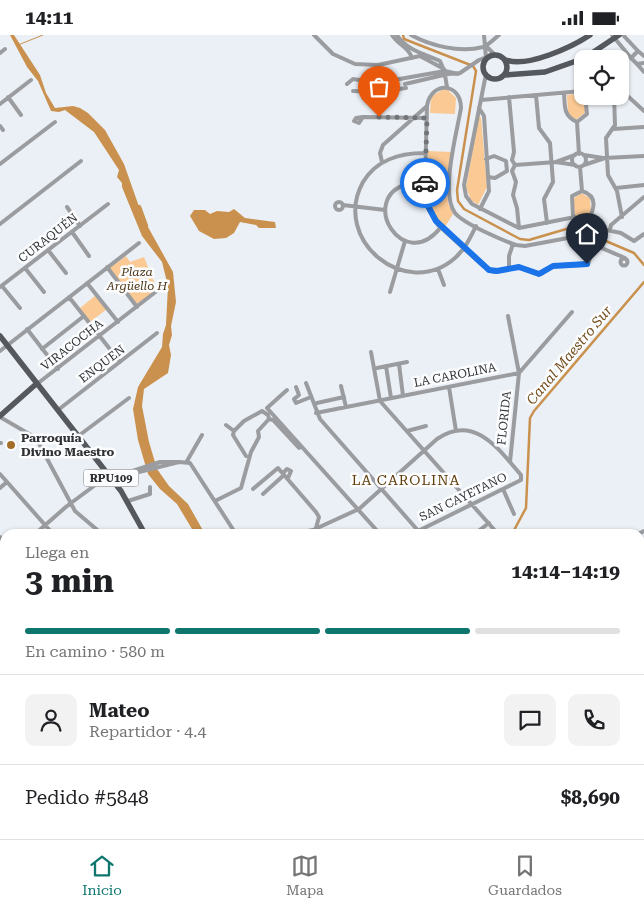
<!DOCTYPE html>
<html lang="es">
<meta charset="utf-8">
<style>
:root{--surface:#fff;--page:#f2f2f2;--text:#202124;--muted:#757577;--line:#e0e0e0;--accent:#0f766e}
body{margin:0;font-family:"Roboto Serif",serif;background:var(--page);color:var(--text);height:100vh;display:flex;flex-direction:column;font-size:19px;white-space:nowrap}
*{box-sizing:border-box;margin:0}
p{font-size:16px;color:var(--muted)}
.icon{flex:none;width:28px;height:28px;fill:none;stroke:currentColor;stroke-width:2;stroke-linecap:round;stroke-linejoin:round}
.map{position:relative;flex:1;overflow:hidden}
.panel{position:absolute;left:0px;top:494px;width:645px;height:311px;display:flex;flex-direction:column;background:var(--surface);border-radius:15px 15px 0 0;box-shadow:0 1px 4px #0004}
.panel>*{flex:none}
.tools{position:absolute;left:574px;top:15px;display:grid;gap:10px}
.tools a{display:grid;place-items:center;width:55px;height:55px;border-radius:10px;background:var(--surface);box-shadow:0 1px 4px #0004;font-size:25px}
.pin{position:absolute;display:grid;place-items:center;width:42px;height:42px;color:#fff;margin:-51px -21px;border-radius:50% 50% 50% 0;rotate:-45deg;box-shadow:0 0 5px #0007}
.pin .icon{rotate:45deg}
.courier{position:absolute;display:grid;place-items:center;width:50px;height:50px;margin:-25px;border:4px solid #1a73e8;border-radius:50%;background:#fff;color:#222;box-shadow:0 1px 6px #0007}
.head em{font-style:normal;font-weight:700}
.head div{display:flex;flex-direction:column-reverse}
.head{display:flex;align-items:center;justify-content:space-between;height:85px;padding:0 25px}
h1{font-size:32px;font-weight:700;line-height:38px}
.bar{display:grid;grid-template-columns:repeat(4,1fr);gap:8px 5px;align-content:center;height:60px;padding:0 25px}
.bar i{height:6px;border-radius:4px;background:var(--line)}
.bar .current{background:var(--accent)}
.bar p{grid-column:span 4}
.line{display:flex;align-items:center;gap:12px;padding:0 25px;border-top:1px solid var(--line)}
.line div{flex:1}
.round{display:grid;place-items:center;flex:none;width:52px;height:52px;border-radius:10px;background:var(--page)}
.status{display:flex;justify-content:space-between;align-items:center;height:35px;padding:0 25px;background:var(--surface);direction:ltr}
.status svg{height:14px;fill:currentColor}
.tabs{display:flex;justify-content:space-around;align-items:center;height:70px;border-top:1px solid var(--line);background:var(--surface);font-size:14px;color:var(--muted)}
.tabs a{display:grid;justify-items:center;gap:2px}
.tabs .current{color:var(--accent)}
.map>svg:first-child{display:block}
.green{fill:#fac994}
.water{fill:#c9914d}
.lines{fill:none;stroke-linecap:round;stroke-linejoin:round}
.stream{stroke:#c9914d;stroke-width:1}
.canal{stroke:#c9914d;stroke-width:2.5}
.river{stroke:#c9914d;stroke-width:4.5}
.minor{stroke:#9a9c9f;stroke-width:4}
.major{stroke:#55585d;stroke-width:5.5}
.done{stroke:#717478;stroke-width:5;stroke-dasharray:0 9}
.route{stroke:#1a73e8;stroke-width:6}
.poi-dot{fill:#a46e28;stroke:#fcfdfe;stroke-width:2}
.labels{text-anchor:middle;stroke-width:5;stroke-linejoin:round;paint-order:stroke}
.shield{fill:#fcfdfe;stroke:#6c6e71;stroke-width:1}
.shield-label{font-size:11px;font-weight:bold;fill:#2f3134}
.street-label{font-size:12px;fill:#2f3134;stroke:#fcfdfe}
.park-label{font-size:12px;font-style:italic;fill:#4e3618;stroke:#fcfdfe}
.poi-label{font-size:12px;font-weight:bold;fill:#2f3134;stroke:#fcfdfe;text-anchor:start}
.water-label{font-size:14px;font-style:italic;fill:#734c1a;stroke:#fcfdfe}
.neighbourhood-label{font-size:14px;letter-spacing:1px;fill:#623e0b;stroke:#fcfdfe}
</style>
<div class="status"><b>14:11</b><svg viewBox="0 0 49 12"><path d="M0 12V9h3v3zM5 12V6h3v6zM10 12V3h3v9zM15 12V0h3v12zM26 1h20v11H26zM47 4h2v5h-2z"/></svg></div>
<div class="map">
<svg width="644" height="804" viewBox="0 0 644 804">
<rect width="100%" height="100%" fill="#ebf0f6"/>
<path class="green" d="M442 55H448L456 63 455 79 430 78 431 62Z
M582 58 586 77 577 84 571 83 568 78 567 60Z
M479 81 481 82 487 152 478 170 471 165 466 152Z
M428 116 451 117 448 145 427 146Z
M447 150 448 168 453 179 445 192C433 181 426 167 427 151Z
M581 158 590 163 591 177 586 186 575 180 573 164Z
M126 221 130 227 144 222 157 254 137 269 109 233Z
M96 260 107 274 90 287 80 273Z"/>
<path class="water" d="M10 0H14L40 40 46 58 55 73 73 71 80 73 88 78 105 95 124 129 143 183 173 237 176 267 171 291 172 300 169 310 171 320 168 338 144 354 142 371 149 407 157 434 169 451 188 469 205 499H195L177 469 160 454 148 439 138 405 133 374 138 352 162 312 163 299 166 290 168 251 162 227 142 201 122 152V148L117 142 119 135 94 97 65 75 59 77 51 76 38 46 27 32Z
M234 174 245 183 275 187 276 193H259L256 190 240 187 234 198 226 203 214 204 199 196 190 181 194 175H205L210 179 217 176 229 177Z"/>
<g class="lines">
<path class="stream" d="M18 10 43 0
M640 720 644 722"/>
<path class="canal" d="M403 0 404 4 473 31 476 36 457 155 458 166 464 174 520 204 529 205 573 192 634 218 644 230
M512 499 526 473 530 383 534 376 644 247
M640 690 644 691
M640 783 644 784
M442 804 444 800"/>
<path class="river" d="M139 172 146 191"/>
<path class="minor" d="M314 0 333 19 355 29 378 30 420 21 444 34 447 52
M392 0C398 10 409 12 412 23
M397 0C406 15 425 19 440 26L443 33
M411 0C431 11 460 18 483 12 489 10 494 4 499 0
M484 0 486 23
M612 0 631 23
M623 0 638 16
M487 12 494 19
M0 18 5 14
M644 21 638 16 631 23 637 29 644 28
M637 29 644 37
M486 39 464 150 466 161 472 169 519 193 575 182 602 194 621 198 634 206 644 199
M347 49 353 44 377 48 445 36 458 39
M405 49 448 39 460 38 479 25 489 21
M620 54 644 76
M353 56 379 57 406 53
M564 58C565 71 563 81 577 87L587 79 585 61
M536 60 539 93 550 108 553 147 544 164 547 188
M614 61 615 90 606 103 608 140 617 156 622 182
M8 62 21 80
M509 62 514 117 512 125 515 130
M481 65 582 56
M0 69 31 45
M479 73 484 81 489 156 480 174
M363 82 359 88 354 86 356 83 363 82 427 83
M577 87 579 119
M0 91 3 95
M613 94 644 92
M425 118C400 118 377 124 363 147 331 205 406 266 455 223 465 214 470 203 476 191
M572 125a7 7 0 1 1 14 0a7 7 0 1 1-14 0Z
M584 120 603 123
M486 124 494 121 506 126 507 136 495 143 488 142
M382 127 380 118 383 110 427 71
M0 129 55 87
M515 130 512 136 516 147 513 160 517 173 519 193
M515 130 556 127
M575 130 556 127 575 120
M584 130 605 123 644 121
M580 132 582 156
M616 153 644 150
M335 171a4 4 0 1 1 8 0a4 4 0 1 1-8 0Z
M343 170 385 175
M67 172 80 191
M573 182 572 161 582 156C598 161 595 174 587 187
M0 189 81 126
M441 192C404 240 357 164 407 149 419 145 436 147 449 147
M610 195 611 190 644 162
M48 197 57 208
M72 197 89 221
M592 209 589 227 586 230 553 231 541 239 519 232 494 237 481 229 438 190 429 175 425 160V147L427 71C431 46 461 47 461 73 457 97 440 158 455 178 464 189 502 205 516 210L525 211 573 202H576L625 223
M48 215 66 238
M620.5 227a3.5 3.5 0 1 1 7 0a3.5 3.5 0 1 1-7 0Z
M107 232 137 272
M25 233 44 257
M509 233V221L513 209
M438 234 444 250
M87 248 118 287
M2 251 20 273
M0 252 108 169
M390 257 405 206
M69 262 120 327
M508 281 519 338 510 427
M27 294 58 334
M42 314 84 281
M0 316 139 208
M371 317 380 366 498 499
M399 329 403 361
M386 331 391 363
M377 333 407 327
M306 348 320 384 421 499
M37 349 158 255
M341 351 346 372
M296 352 299 360 294 364 296 368 311 362
M449 352 456 396
M287 355 267 373 380 499
M317 368 344 362
M58 375 157 298
M316 378 519 338 572 277
M0 382 36 403 75 476 102 499
M269 384 273 385 299 413
M226 390 234 396 233 400 246 421
M407 396 426 391
M77 402 129 363
M0 408H1
M187 426 202 400
M283 438 287 434 291 436 288 443
M0 439 53 499
M131 439 179 427 190 428 236 499
M0 453 7 447
M253 454 278 433 316 477 319 482 316 493
M503 454 514 479
M263 459 284 440
M128 466 150 459V452
M215 466 241 453 251 417 259 402 258 396 269 384 268 380 262 376 244 386 234 396
M477 497 489 488
M35 499 67 471 106 442 111 443 160 427H179
M293 499 313 495 359 474 437 404C475 378 499 415 521 440V445L412 499
M472 499 475 496 477 499
M638 499 644 496
M0 502 5 507
M0 530 5 526
M0 562 5 557
M0 572 5 578
M0 603 3 605 0 607
M0 678 5 674
M0 681 5 686
M640 694 644 695
M640 755 644 756
M640 776H644
M0 778 5 774
M640 790H644
M65 800 68 804
M108 800 111 804
M389 800 392 804
M436 800H441
M88 804 93 800
M130 804 135 800
M147 804 148 800
M200 804 204 800
M367 804 372 800
M422 804 428 800
M454 804 459 800
M588 804V800"/>
<path class="major" d="M483 32a12 12 0 1 1 24 0a12 12 0 1 1-24 0Z
M583 24 619 0
M506 25C527 33 572 12 590 0
M505 40 545 37 582 24
M0 301 121 456 145 499
M0 381 35 350
M176 804V800"/>
</g>
<g class="lines">
<path class="done" d="M379 82 427 83 425 148"/>
<path class="route" d="M425 148 428 171 436 186 489 235 497 236 519 232 539 239 553 231 587 229"/>
</g>
<circle class="poi-dot" cx="11" cy="410" r="5"/>
<g class="labels">
<rect class="shield" x="83.5" y="434.5" width="55" height="17" rx="4"/>
<g class="shield-label">
<text x="111" y="447">RPU109</text>
</g>
<g class="street-label">
<text transform="translate(48 203) rotate(-38)" y="4">CURAQUÉN</text>
<text transform="translate(72 310) rotate(-38)" y="4">VIRACOCHA</text>
<text transform="translate(102 329) rotate(-37)" y="4">ENQUEN</text>
<text transform="translate(455 340) rotate(-11)" y="4">LA CAROLINA</text>
<text transform="translate(504 383) rotate(-84)" y="4">FLORIDA</text>
<text transform="translate(463 462) rotate(-26)" y="4">SAN CAYETANO</text>
</g>
<g class="park-label">
<text x="137" y="241">Plaza<tspan x="137" dy="14">Argüello H</tspan></text>
</g>
<g class="poi-label">
<text x="21" y="407">Parroquía<tspan x="21" dy="14">Divino Maestro</tspan></text>
</g>
<g class="water-label">
<text transform="translate(569 320) rotate(-50)" y="5">Canal Maestro Sur</text>
</g>
<g class="neighbourhood-label">
<text x="406" y="450">LA CAROLINA</text>
</g>
</g>
</svg>
<div class="tools">
<a><svg class="icon" aria-label="locate" viewBox="0 0 24 24"><circle cx="12" cy="12" r="6"/><path d="M12 2v4M12 18v4M2 12h4M18 12h4"/></svg></a>
</div>
<div class="pin" style="left:379px;top:82px;background:#ea580c"><svg class="icon" aria-label="bag" viewBox="0 0 24 24"><path d="M5 8h14l-1 12H6zM9 8a3 3 0 0 1 6 0"/></svg></div>
<div class="pin" style="left:587px;top:229px;background:#1f2937"><svg class="icon" aria-label="home" viewBox="0 0 24 24"><path d="M3 11l9-7 9 7M6 9v11h12V9"/></svg></div>
<div class="courier" style="left:425px;top:148px"><svg class="icon" aria-label="car" viewBox="0 0 24 24"><path d="M5 17H2v-5l4-1 3-4h7l3 4 3 1v5h-3M9 17h6M6 11h13"/><circle cx="7" cy="17" r="2"/><circle cx="17" cy="17" r="2"/></svg></div>
<section class="panel">
<div class="head"><div><h1>3 min</h1><p>Llega en</p></div><em>14:14–14:19</em></div>
<div class="bar"><i class="current"></i><i class="current"></i><i class="current"></i><i></i><p>En camino · 580 m</p></div>
<div class="line" style="height:90px"><a class="round"><svg class="icon" aria-label="person" viewBox="0 0 24 24"><circle cx="12" cy="8" r="4"/><path d="M4 21q1-7 8-7t8 7"/></svg></a><div><b>Mateo</b><p>Repartidor · 4.4</p></div><a class="round"><svg class="icon" aria-label="chat" viewBox="0 0 24 24"><path d="M4 5h16v11H9l-5 4z"/></svg></a><a class="round"><svg class="icon" aria-label="phone" viewBox="0 0 24 24"><path d="M5 4h4l2 5-3 2q2 4 5 5l2-3 5 2v4C11 20 4 13 5 4z"/></svg></a></div>
<div class="line" style="height:65px"><div>Pedido #5848</div><b>$8,690</b></div>
</section>
</div>
<nav class="tabs">
<a class="current"><svg class="icon" aria-label="home" viewBox="0 0 24 24"><path d="M3 11l9-7 9 7M6 9v11h12V9"/></svg>Inicio</a>
<a><svg class="icon" aria-label="map" viewBox="0 0 24 24"><path d="M3 6l6-2 6 2 6-2v14l-6 2-6-2-6 2zM9 4v14M15 6v14"/></svg>Mapa</a>
<a><svg class="icon" aria-label="saved" viewBox="0 0 24 24"><path d="M7 4h10v16l-5-4-5 4z"/></svg>Guardados</a>
</nav>
